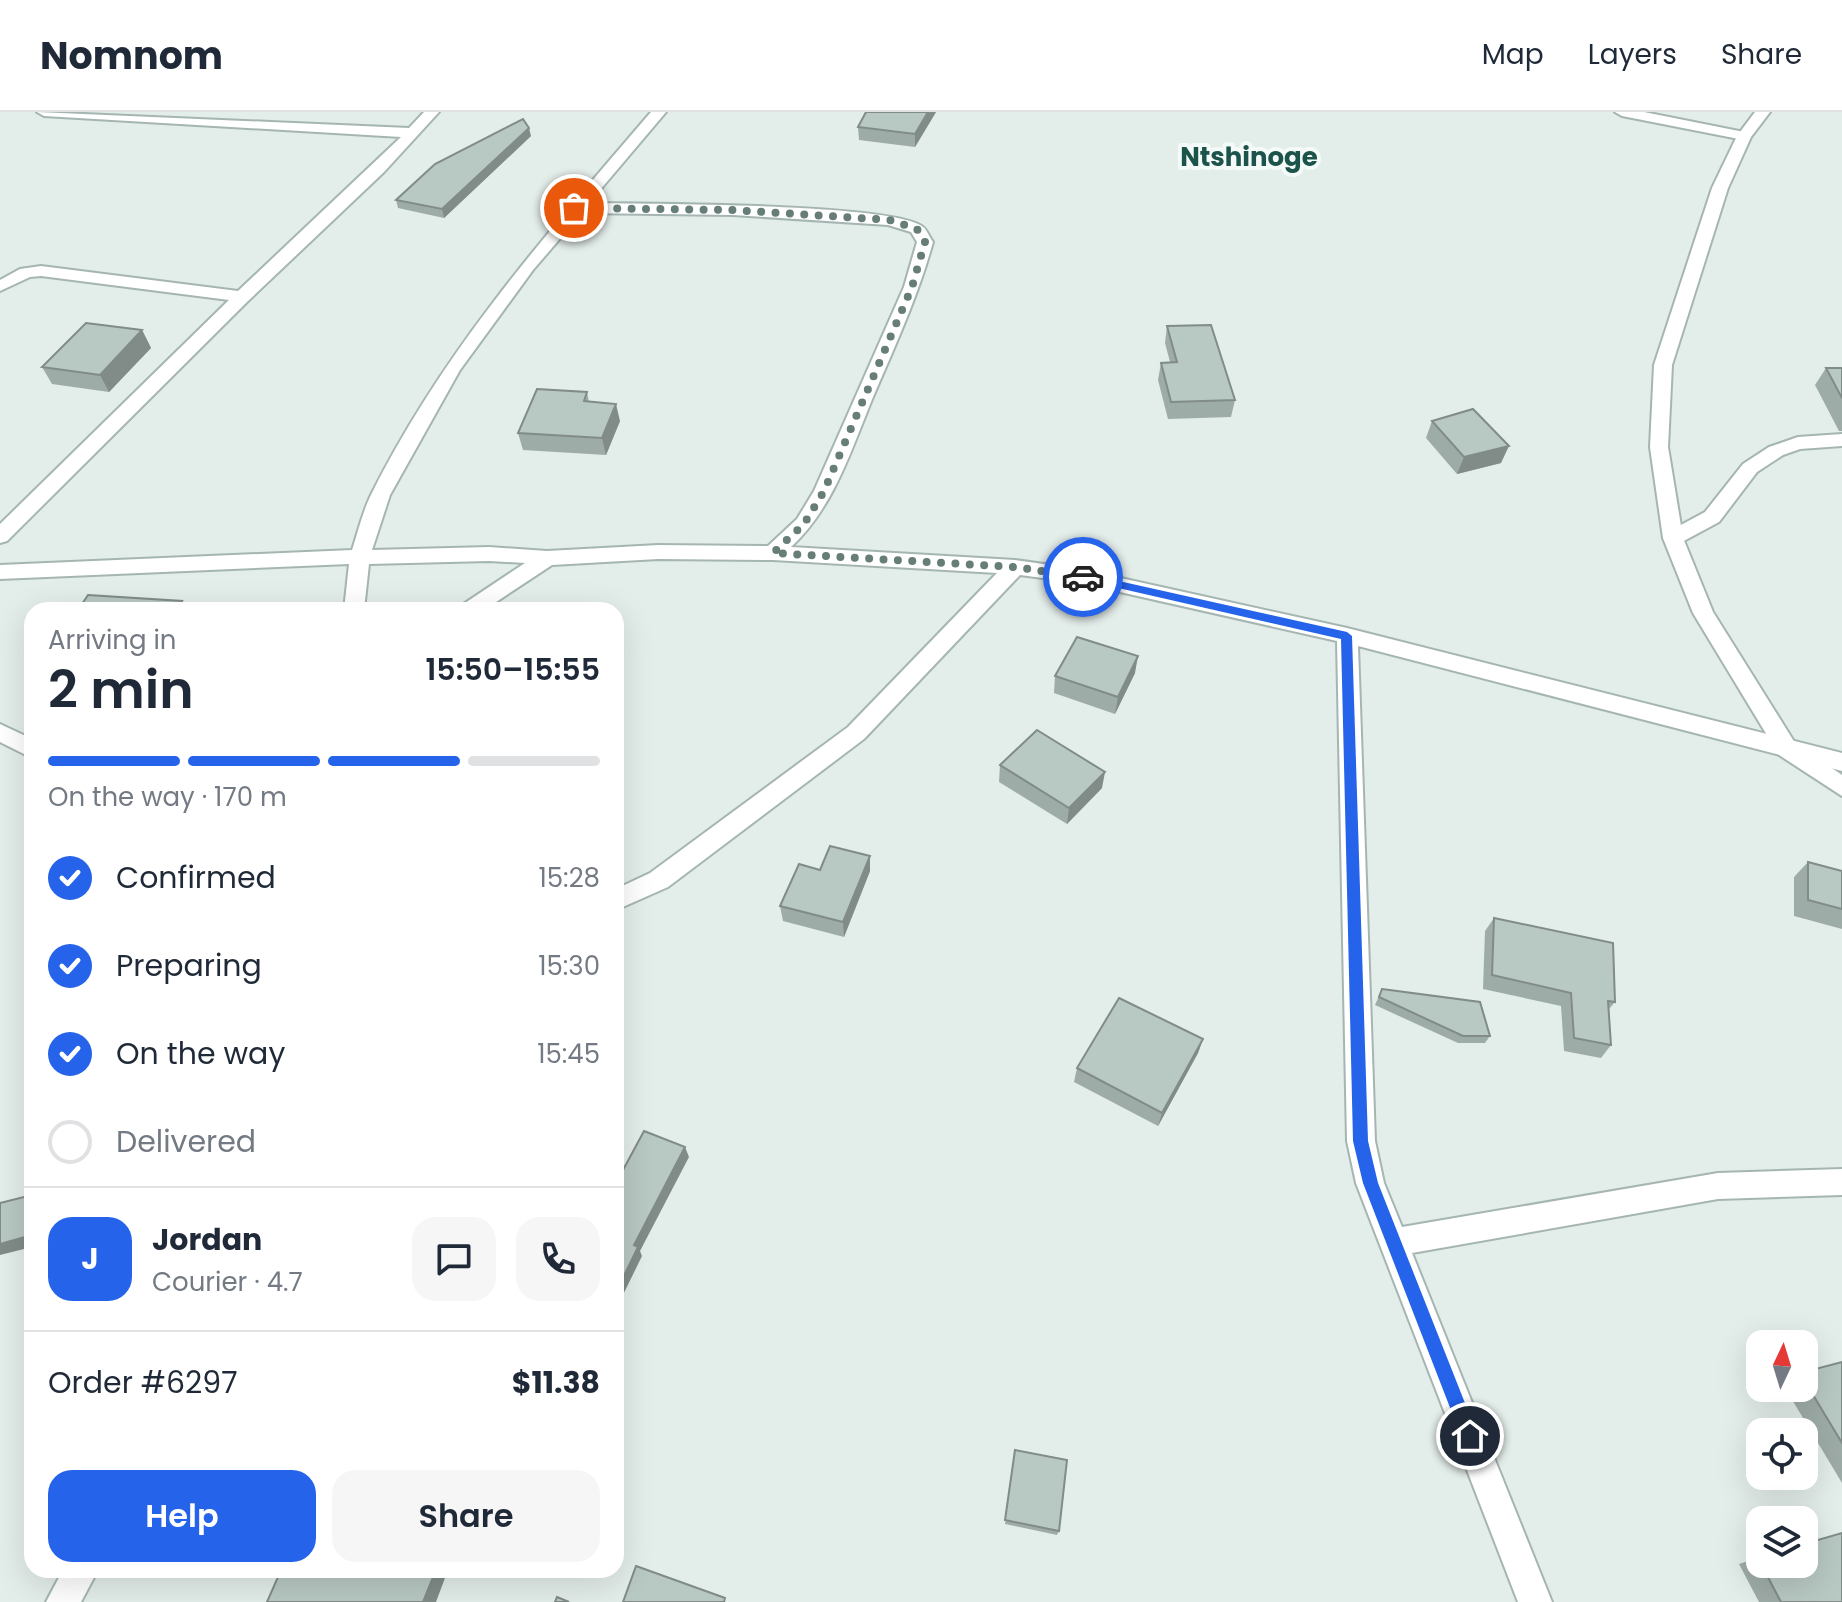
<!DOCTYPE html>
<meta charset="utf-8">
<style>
:root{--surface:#fff;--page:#f6f6f7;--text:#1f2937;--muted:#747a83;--line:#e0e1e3;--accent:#2563eb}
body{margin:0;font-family:Poppins,sans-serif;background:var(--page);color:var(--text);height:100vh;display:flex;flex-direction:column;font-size:30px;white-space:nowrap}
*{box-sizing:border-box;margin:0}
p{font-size:26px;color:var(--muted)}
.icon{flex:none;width:44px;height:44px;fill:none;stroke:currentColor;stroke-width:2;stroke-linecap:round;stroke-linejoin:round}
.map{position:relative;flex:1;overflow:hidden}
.side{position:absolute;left:24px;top:490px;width:600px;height:976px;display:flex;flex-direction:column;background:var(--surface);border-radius:24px;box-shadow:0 8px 32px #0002}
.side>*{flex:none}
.needle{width:52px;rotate:4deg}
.fabs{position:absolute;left:1746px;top:1218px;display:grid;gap:16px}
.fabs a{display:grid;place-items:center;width:72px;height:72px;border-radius:16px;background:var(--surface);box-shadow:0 8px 32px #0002;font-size:40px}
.pin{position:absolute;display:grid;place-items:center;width:68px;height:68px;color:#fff;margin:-34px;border:4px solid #fff;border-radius:50%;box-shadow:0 2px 8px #0007}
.courier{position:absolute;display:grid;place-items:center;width:80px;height:80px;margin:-40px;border:6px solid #2563eb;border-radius:50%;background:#fff;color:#222;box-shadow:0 2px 10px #0007}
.summary em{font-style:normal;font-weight:600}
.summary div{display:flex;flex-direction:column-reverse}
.summary{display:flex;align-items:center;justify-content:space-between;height:136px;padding:0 24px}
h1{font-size:52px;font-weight:600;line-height:60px}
.bar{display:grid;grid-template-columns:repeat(4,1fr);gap:12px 8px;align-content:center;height:96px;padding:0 24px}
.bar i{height:10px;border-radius:6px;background:var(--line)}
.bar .active{background:var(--accent)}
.bar p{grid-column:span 4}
.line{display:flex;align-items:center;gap:20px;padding:0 24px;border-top:2px solid var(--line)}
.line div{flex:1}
.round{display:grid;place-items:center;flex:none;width:84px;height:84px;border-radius:24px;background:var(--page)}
ol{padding:0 24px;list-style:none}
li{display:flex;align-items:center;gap:24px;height:88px}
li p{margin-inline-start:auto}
li .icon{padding:8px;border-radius:50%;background:var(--accent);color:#fff;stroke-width:4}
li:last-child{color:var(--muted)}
li i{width:44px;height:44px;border:4px solid var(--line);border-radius:50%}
.action{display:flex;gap:16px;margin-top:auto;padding:16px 24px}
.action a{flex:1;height:92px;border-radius:24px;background:var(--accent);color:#fff;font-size:32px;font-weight:600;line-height:92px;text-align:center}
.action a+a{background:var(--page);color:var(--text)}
header{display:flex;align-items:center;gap:48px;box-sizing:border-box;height:112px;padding:0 40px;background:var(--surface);border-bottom:2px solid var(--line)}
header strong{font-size:38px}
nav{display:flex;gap:44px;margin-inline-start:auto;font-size:28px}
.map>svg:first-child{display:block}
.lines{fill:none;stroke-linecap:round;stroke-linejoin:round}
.minor-casing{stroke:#a5b6b2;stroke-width:4}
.tertiary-casing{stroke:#a5b6b2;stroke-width:4}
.minor{fill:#fff;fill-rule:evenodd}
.tertiary{fill:#fff;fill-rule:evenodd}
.wall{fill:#9eaca8}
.shaded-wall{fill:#818c88}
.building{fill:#b8c8c3;stroke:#818c88;stroke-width:2}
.route{fill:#2563eb}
.done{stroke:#667d78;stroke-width:8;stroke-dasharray:0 14.4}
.labels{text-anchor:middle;stroke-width:8;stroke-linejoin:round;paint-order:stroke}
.far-district-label{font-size:26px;font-weight:bold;fill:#1c534a;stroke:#f4faf7}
</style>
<header>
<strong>Nomnom</strong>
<nav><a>Map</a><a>Layers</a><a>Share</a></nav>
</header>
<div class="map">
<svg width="1842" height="1490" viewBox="0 0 1842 1490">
<rect width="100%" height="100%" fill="#e3edea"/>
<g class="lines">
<g class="minor-casing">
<path id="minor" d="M37 0 409 16 424 0H439L384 60 248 189 7 429 0 431V412L229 188 41 164 30 165 0 179V168L20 157 41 154 238 179 401 25 44 4Z
M651 0H666L589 91C639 92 896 91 923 115 927 118 930 126 933 130 918 184 895 234 873 285 851 338 834 395 791 435L1015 448 1080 457 1347 516 1842 641V659L1358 534 1375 1029 1384 1071 1402 1115 1718 1061 1842 1057V1083L1718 1087 1412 1141 1552 1490H1518L1356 1071 1347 1029 1337 529 1080 471 1020 463 864 627 668 775 616 798V777L650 761 848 615 997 461 773 448 658 447 552 453 484 498H459L462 493 525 451 489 449 369 452 364 498H344L349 452 0 467V453L352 438C358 420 363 398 372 381 444 237 549 119 651 0ZM582 101 733 103 888 113 911 120 917 130 904 175 814 379 797 407 768 434 658 433 547 439 489 435 372 438 390 383 460 258 533 158Z
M1615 0H1644L1744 20 1751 24 1744 28 1622 4Z
M1842 322V334L1800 337 1783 343 1757 360 1719 410 1680 431 1673 433 1663 426 1666 421 1705 400 1743 352 1769 335 1798 325Z
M0 612 32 627V646L0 630Z
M63 1458H98L81 1490H46Z"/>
</g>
<g class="tertiary-casing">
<path id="tertiary" d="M1755 0H1770L1751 25 1728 76 1672 253 1668 335 1683 426 1713 500 1795 631 1842 663V684L1779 643 1693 501 1663 426 1650 335 1654 253 1712 76 1737 24Z"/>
</g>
<use href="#minor" class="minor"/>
<use href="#tertiary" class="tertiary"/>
</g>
<path class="wall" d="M866 0H936L915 35 859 28 858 15Z
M531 24 444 106 398 96 396 88Z
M1167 214 1235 288 1231 305 1168 307 1158 268 1161 251 1170 250 1165 231Z
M142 218 151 236 109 280 52 272 42 255Z
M1826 256H1842V319H1839L1815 273Z
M587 280 589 290 620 309 606 343 523 338 518 321Z
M1432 309 1501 351 1457 362 1426 326Z
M1135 561 1115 602 1054 581 1055 564Z
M1000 653 1102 676 1067 712 999 670Z
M1808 750 1842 759V817L1794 804V765Z
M820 758 870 759 844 825 783 809 780 794Z
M1494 806 1615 890 1609 897 1611 933 1601 946 1564 939 1561 894 1483 877 1485 819Z
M1382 877 1490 924 1485 931H1458L1375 893Z
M1203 927 1198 941 1158 1014 1074 970 1077 956Z
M1842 1250V1371L1785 1276H1804V1260Z
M1015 1338 1059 1419 1057 1423 1005 1412Z
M1760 1445 1842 1490H1759L1739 1452Z"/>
<path class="shaded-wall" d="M928 0H936L915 35V22Z
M529 16 531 24 444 106 442 97Z
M142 218 151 236 109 280 100 263Z
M616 292 620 309 606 343 602 326Z
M1509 334 1501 351 1457 362 1464 345Z
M182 489 187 498H176Z
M1138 544 1135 561 1115 602 1118 585Z
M1105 660 1102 676 1067 712 1069 696Z
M870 744V759L844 825 843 810Z
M1203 927 1198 941 1158 1014 1162 1001Z
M685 1035 689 1045 640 1139 642 1144 620 1189 616 1181 634 1133Z
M32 1123V1135L0 1143V1132Z
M436 1458H448L436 1490H423Z"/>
<path class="building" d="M866 0H928L915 22 858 15Z
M523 7 529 16 442 97 396 88 435 52Z
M86 211 142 218 100 263 42 255Z
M1211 213 1235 288 1171 290 1161 251 1177 250 1167 214Z
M1826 256H1842V286Z
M537 277 587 280 584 289 616 292 602 326 518 321Z
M1473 297 1509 334 1464 345 1432 309Z
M88 483 182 489 176 498H78Z
M1077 525 1138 544 1118 585 1055 564Z
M1037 618 1105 660 1069 696 1000 653Z
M830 734 870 744 843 810 780 794 799 752 820 758Z
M1808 750 1842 759V797L1808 788Z
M1494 806 1613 831 1615 890 1608 889 1611 933 1574 926 1571 881 1492 863Z
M1382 877 1480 890 1490 924H1463L1379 885Z
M1119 886 1203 927 1162 1001 1077 956Z
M644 1019 685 1035 634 1133 638 1135 616 1180V1071Z
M32 1083V1123L0 1132V1091Z
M1842 1250V1331L1804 1268V1260Z
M1015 1338 1067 1348 1059 1419 1005 1408Z
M1842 1421V1490H1781L1761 1452H1804V1432Z
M636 1454 725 1486 724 1490H623Z
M281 1458H436L423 1490H267Z
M557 1485 569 1490H555Z"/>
<path class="route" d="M1083 461 1347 520 1352 524 1368 1029 1378 1071 1478 1324 1476 1330 1470 1332 1464 1330 1461 1324 1363 1071 1353 1029 1341 527 1079 467V462Z"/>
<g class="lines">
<path class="done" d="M574 96 733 98 890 108 917 117 925 130 912 175 824 379 804 412 773 441 1015 455 1083 465"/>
</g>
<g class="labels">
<g class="far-district-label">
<text x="1249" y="54">Ntshinoge</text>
</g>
</g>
</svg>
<div class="fabs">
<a><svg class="needle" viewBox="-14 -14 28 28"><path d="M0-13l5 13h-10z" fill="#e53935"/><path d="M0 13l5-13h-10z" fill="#747a83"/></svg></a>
<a><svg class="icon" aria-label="locate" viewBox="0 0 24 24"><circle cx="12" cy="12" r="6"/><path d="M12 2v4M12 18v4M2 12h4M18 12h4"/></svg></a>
<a><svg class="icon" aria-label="layers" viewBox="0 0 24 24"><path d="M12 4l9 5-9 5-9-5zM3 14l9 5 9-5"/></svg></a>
</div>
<div class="pin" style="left:574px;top:96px;background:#ea580c"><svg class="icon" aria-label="bag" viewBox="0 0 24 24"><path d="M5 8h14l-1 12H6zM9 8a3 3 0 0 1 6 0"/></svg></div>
<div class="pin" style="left:1470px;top:1324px;background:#1f2937"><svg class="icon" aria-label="home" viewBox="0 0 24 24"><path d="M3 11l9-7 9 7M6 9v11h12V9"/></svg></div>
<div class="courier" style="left:1083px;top:465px"><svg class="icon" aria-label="car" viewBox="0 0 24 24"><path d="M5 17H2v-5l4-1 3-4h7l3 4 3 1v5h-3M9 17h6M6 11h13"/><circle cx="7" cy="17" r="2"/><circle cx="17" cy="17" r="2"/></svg></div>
<section class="side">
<div class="summary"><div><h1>2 min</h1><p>Arriving in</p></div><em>15:50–15:55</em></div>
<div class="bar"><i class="active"></i><i class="active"></i><i class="active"></i><i></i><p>On the way · 170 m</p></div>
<ol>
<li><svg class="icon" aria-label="check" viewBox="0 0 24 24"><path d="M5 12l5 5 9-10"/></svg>Confirmed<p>15:28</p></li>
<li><svg class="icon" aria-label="check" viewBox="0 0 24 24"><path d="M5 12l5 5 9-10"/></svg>Preparing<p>15:30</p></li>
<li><svg class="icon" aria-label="check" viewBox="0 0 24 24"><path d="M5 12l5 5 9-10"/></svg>On the way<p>15:45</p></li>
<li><i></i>Delivered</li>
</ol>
<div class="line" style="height:144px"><b class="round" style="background:var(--accent);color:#fff">J</b><div><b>Jordan</b><p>Courier · 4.7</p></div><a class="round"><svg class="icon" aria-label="chat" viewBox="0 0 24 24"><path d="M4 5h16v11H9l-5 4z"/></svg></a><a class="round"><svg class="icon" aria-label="phone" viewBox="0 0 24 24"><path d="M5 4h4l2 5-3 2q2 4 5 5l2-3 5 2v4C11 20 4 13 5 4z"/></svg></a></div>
<div class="line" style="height:104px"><div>Order #6297</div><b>$11.38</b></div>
<div class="action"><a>Help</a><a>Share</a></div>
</section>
</div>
